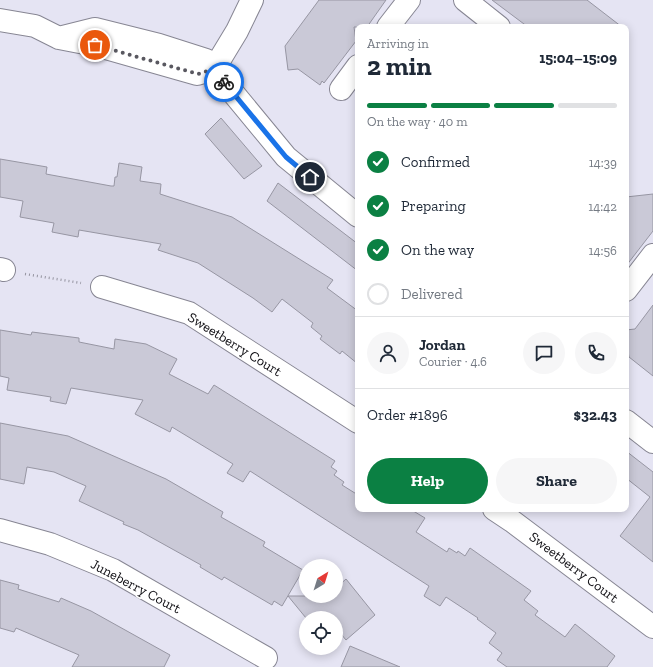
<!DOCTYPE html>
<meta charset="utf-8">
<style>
:root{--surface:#fff;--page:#f6f6f7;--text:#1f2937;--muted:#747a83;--line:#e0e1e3;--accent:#0b8043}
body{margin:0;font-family:"Zilla Slab",serif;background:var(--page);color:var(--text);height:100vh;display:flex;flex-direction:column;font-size:15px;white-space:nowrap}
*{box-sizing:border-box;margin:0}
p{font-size:13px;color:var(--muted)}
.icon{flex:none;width:22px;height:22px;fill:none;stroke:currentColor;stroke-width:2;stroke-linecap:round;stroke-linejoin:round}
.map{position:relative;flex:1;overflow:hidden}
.panel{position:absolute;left:355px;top:24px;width:274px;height:488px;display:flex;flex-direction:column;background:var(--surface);border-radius:8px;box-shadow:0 2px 10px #0003}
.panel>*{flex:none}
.needle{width:26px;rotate:38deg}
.controls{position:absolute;left:299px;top:559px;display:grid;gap:8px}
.controls a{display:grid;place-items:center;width:44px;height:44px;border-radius:50%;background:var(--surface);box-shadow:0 2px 10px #0003;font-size:20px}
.pin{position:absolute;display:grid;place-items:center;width:34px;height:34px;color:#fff;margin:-17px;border:2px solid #fff;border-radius:50%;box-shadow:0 1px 4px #0007}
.courier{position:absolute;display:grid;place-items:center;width:40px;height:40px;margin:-20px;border:3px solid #1a73e8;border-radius:50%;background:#fff;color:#222;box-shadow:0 1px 5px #0007}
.head em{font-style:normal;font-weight:800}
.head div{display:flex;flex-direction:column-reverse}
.head{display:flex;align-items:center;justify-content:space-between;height:68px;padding:0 12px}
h1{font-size:26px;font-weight:800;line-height:30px}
.bar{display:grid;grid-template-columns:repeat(4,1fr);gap:6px 4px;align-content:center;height:48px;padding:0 12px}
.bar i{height:5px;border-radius:3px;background:var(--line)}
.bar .current{background:var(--accent)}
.bar p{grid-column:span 4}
.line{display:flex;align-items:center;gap:10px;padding:0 12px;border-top:1px solid var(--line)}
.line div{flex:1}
.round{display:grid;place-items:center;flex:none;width:42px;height:42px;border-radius:21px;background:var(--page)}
ol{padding:0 12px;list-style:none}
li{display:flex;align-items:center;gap:12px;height:44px}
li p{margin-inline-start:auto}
li .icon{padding:4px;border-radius:50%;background:var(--accent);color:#fff;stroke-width:4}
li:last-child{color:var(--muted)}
li i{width:22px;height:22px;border:2px solid var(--line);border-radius:50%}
.cta{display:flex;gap:8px;margin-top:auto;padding:8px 12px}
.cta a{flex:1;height:46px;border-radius:24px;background:var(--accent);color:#fff;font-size:16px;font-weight:800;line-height:46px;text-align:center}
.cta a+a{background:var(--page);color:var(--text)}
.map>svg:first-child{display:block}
.building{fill:#cac9d7;stroke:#9796a3}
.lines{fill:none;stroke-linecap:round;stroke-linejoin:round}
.minor-casing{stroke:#878693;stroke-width:24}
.path{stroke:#94939f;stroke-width:2.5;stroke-dasharray:1 3;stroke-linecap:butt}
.minor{stroke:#fff;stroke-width:22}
.done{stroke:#595860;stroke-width:4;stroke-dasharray:0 7.2}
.route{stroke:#1a73e8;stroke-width:5}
.labels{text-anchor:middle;stroke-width:3.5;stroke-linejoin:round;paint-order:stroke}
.street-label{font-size:14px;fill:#0d0c11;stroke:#fff}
</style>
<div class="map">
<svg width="653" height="667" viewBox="0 0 653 667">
<rect width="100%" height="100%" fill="#e5e4f3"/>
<path class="building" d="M319 0H386L367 27H354L356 41 324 83 322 81 320 85 298 69 288 70 285 46Z
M492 0H587L622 27H528Z
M221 118 262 166 244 179 205 134Z
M0 159 47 167 46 174 111 186H114L115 177H117L119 163 142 167 140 181 161 184 160 194 232 217 333 280 327 288 358 311V364L342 351 340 354 320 339 322 336 311 327 313 323 282 299 272 312 253 298 198 263 158 250 161 244 79 230 78 237 52 232 54 223 20 217 23 201 0 197Z
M278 183 358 244V271L267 201Z
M653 194V231L626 266V197Z
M653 305V376L629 357 626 339V330L635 329Z
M0 330 31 335 32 332 79 338V342L114 349 115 339 146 344 177 359 169 374 208 394 214 385 335 461 331 467 337 471 334 475 344 482 342 485 358 495V509H410L425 518 416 532 447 552 449 548 457 553 458 551 465 556 470 548 531 591 524 600 538 611 535 615 565 637 575 624 615 656 607 667H507L497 660 502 653 489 643 496 633 477 619 478 618 446 597 440 606 424 596 429 586 250 471 243 482 227 473 233 464 172 427 170 432 135 414 143 400 71 388 66 404 50 401 51 397 7 390 9 378 0 376Z
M0 423 68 436 166 479 223 512 221 517 265 542 263 546 303 570 282 606 274 601 272 605 224 577 222 580 200 567 201 565 138 530 123 524 124 522 79 501 86 486 54 472 27 467 24 484 0 479Z
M626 451 653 472V562L620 536 650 497 626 478Z
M346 579 375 615 346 640 336 628V618H306L288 596H336V588Z
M0 580 19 585 18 589 59 602 61 598 91 611 170 655 164 667H72L79 655 16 628 14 632 0 628Z
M350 646 400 667H341Z"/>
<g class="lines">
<g class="minor-casing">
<path id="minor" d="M465 0 499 27
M0 20 35 26 59 38 95 45 197 74 214 69 237 31 252 0
M388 27 409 0
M59 38 95 29 159 45 206 60 286 157 358 216
M341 89 358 66
M0 269 4 270
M102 287 189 313 358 422
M626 290 653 255
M626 421 653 442
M494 509 512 521 653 627
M0 530 50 544 113 570 266 658"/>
</g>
<path class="path" d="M25 274 81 283"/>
<use href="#minor" class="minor"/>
</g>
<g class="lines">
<path class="done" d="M95 45 198 74 214 69 224 82"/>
<path class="route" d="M224 82 286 157 310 177"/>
</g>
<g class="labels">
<g class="street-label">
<text transform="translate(235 344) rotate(32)" y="5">Sweetberry Court</text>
<text transform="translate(574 567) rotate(37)" y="5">Sweetberry Court</text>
<text transform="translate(136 586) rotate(28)" y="5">Juneberry Court</text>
</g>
</g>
</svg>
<div class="controls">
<a><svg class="needle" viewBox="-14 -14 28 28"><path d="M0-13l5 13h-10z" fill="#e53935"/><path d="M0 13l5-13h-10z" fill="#747a83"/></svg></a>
<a><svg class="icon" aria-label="locate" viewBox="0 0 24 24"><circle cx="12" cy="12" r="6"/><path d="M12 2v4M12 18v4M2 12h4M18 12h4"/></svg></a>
</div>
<div class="pin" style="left:95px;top:45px;background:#ea580c"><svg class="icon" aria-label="bag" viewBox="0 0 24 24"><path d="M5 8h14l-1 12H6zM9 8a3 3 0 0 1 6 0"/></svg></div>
<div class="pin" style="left:310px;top:177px;background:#1f2937"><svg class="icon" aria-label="home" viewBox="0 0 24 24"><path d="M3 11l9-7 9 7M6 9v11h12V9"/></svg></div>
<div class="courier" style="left:224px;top:82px"><svg class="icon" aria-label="bike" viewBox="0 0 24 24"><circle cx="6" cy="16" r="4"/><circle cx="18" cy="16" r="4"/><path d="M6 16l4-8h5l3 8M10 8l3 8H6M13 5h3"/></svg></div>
<section class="panel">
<div class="head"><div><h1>2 min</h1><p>Arriving in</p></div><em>15:04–15:09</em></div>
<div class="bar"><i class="current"></i><i class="current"></i><i class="current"></i><i></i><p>On the way · 40 m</p></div>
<ol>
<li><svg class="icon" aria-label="check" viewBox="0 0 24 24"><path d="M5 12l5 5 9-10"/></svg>Confirmed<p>14:39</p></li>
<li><svg class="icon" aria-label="check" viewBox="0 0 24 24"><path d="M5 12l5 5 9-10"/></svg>Preparing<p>14:42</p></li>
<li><svg class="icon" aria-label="check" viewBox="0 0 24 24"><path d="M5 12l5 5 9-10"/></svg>On the way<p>14:56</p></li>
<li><i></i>Delivered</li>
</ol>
<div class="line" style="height:72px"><a class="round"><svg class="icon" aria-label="person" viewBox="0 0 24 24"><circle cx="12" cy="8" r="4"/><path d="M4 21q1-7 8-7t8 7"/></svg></a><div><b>Jordan</b><p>Courier · 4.6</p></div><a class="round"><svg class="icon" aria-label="chat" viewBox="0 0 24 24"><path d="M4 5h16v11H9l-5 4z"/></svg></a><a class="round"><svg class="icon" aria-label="phone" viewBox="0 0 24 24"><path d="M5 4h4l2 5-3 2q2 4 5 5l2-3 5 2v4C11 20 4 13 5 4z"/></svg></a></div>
<div class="line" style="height:52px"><div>Order #1896</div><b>$32.43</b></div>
<div class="cta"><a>Help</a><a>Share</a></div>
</section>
</div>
